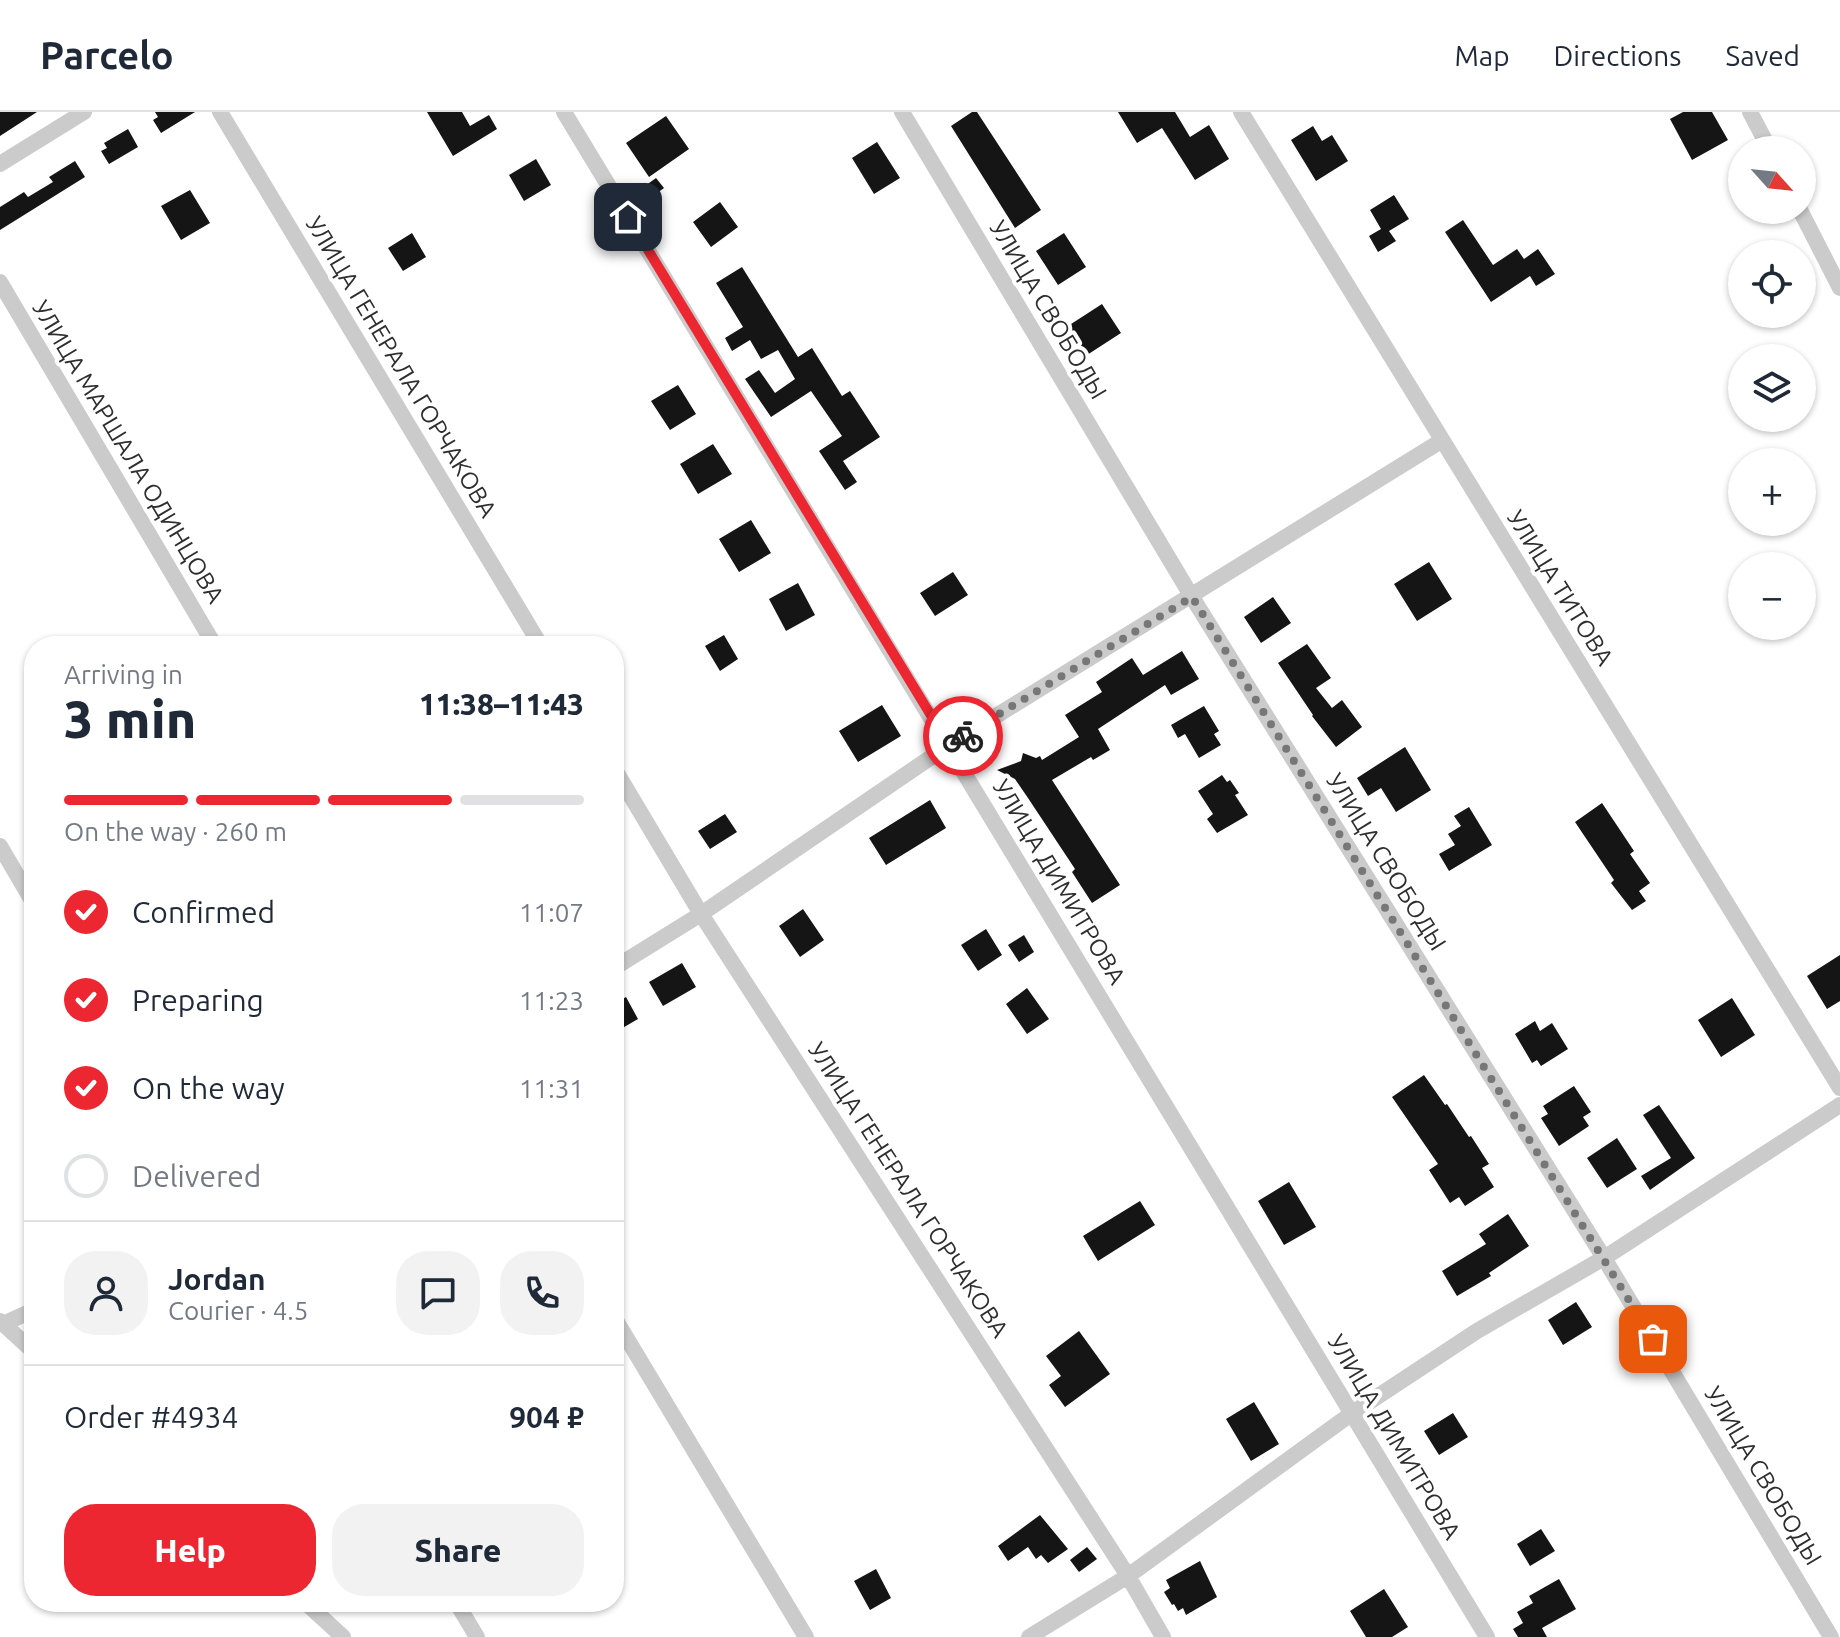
<!DOCTYPE html>
<meta charset="utf-8">
<style>
:root{--surface:#fff;--page:#f2f2f3;--text:#1f2937;--muted:#747a83;--line:#e0e1e3;--accent:#ed2731}
body{margin:0;font-family:Ubuntu,sans-serif;background:var(--page);color:var(--text);height:100vh;display:flex;flex-direction:column;font-size:30px;white-space:nowrap}
*{box-sizing:border-box;margin:0}
p{font-size:26px;color:var(--muted)}
.icon{flex:none;width:44px;height:44px;fill:none;stroke:currentColor;stroke-width:2;stroke-linecap:round;stroke-linejoin:round}
.map{position:relative;flex:1;overflow:hidden}
.drawer{position:absolute;left:24px;top:524px;width:600px;height:976px;display:flex;flex-direction:column;background:var(--surface);border-radius:32px;box-shadow:0 2px 6px #0004}
.drawer>*{flex:none}
.needle{width:52px;rotate:117deg}
.controls{position:absolute;left:1728px;top:24px;display:grid;gap:16px}
.controls a{display:grid;place-items:center;width:88px;height:88px;border-radius:50%;background:var(--surface);box-shadow:0 2px 6px #0004;font-size:40px}
.pin{position:absolute;display:grid;place-items:center;width:68px;height:68px;color:#fff;margin:-34px;border-radius:16px;box-shadow:0 4px 12px #0006}
.courier{position:absolute;display:grid;place-items:center;width:80px;height:80px;margin:-40px;border:6px solid #ed2731;border-radius:50%;background:#fff;color:#222;box-shadow:0 2px 10px #0007}
.headline em{font-style:normal;font-weight:800}
.headline div{display:flex;flex-direction:column-reverse}
.headline{display:flex;align-items:center;justify-content:space-between;height:136px;padding:0 40px}
h1{font-size:52px;font-weight:800;line-height:60px}
.bar{display:grid;grid-template-columns:repeat(4,1fr);gap:12px 8px;align-content:center;height:96px;padding:0 40px}
.bar i{height:10px;border-radius:6px;background:var(--line)}
.bar .on{background:var(--accent)}
.bar p{grid-column:span 4}
.line{display:flex;align-items:center;gap:20px;padding:0 40px;border-top:2px solid var(--line)}
.line div{flex:1}
.round{display:grid;place-items:center;flex:none;width:84px;height:84px;border-radius:32px;background:var(--page)}
ol{padding:0 40px;list-style:none}
li{display:flex;align-items:center;gap:24px;height:88px}
li p{margin-inline-start:auto}
li .icon{padding:8px;border-radius:50%;background:var(--accent);color:#fff;stroke-width:4}
li:last-child{color:var(--muted)}
li i{width:44px;height:44px;border:4px solid var(--line);border-radius:50%}
.action{display:flex;gap:16px;margin-top:auto;padding:16px 40px}
.action a{flex:1;height:92px;border-radius:32px;background:var(--accent);color:#fff;font-size:32px;font-weight:800;line-height:92px;text-align:center}
.action a+a{background:var(--page);color:var(--text)}
header{display:flex;align-items:center;gap:48px;box-sizing:border-box;height:112px;padding:0 40px;background:var(--surface);border-bottom:2px solid var(--line)}
header strong{font-size:38px}
nav{display:flex;gap:44px;margin-inline-start:auto;font-size:28px}
.map>svg:first-child{display:block}
.building{fill:#151515}
.lines{fill:none;stroke-linecap:round;stroke-linejoin:round}
.minor{stroke:#cbcbcb;stroke-width:16}
.done{stroke:#777;stroke-width:8;stroke-dasharray:0 14.4}
.route{stroke:#ed2731;stroke-width:10}
.labels{text-anchor:middle;stroke-width:8;stroke-linejoin:round;paint-order:stroke}
.street-label{font-size:24px;fill:#2e2e2e;stroke:#fff}
</style>
<header>
<strong>Parcelo</strong>
<nav><a>Map</a><a>Directions</a><a>Saved</a></nav>
</header>
<div class="map">
<svg width="1840" height="1525" viewBox="0 0 1840 1525">
<rect width="100%" height="100%" fill="#fff"/>
<path class="building" d="M0 0H37L0 24Z
M155 0H195L161 21 153 8 158 5Z
M427 0H462L470 14 489 3 497 17 453 44Z
M972 0H977L1041 98 1015 116 951 14Z
M1118 0H1175L1190 25 1209 13 1229 47 1195 68 1162 16 1137 31Z
M1683 0H1712L1728 28 1692 48 1670 7Z
M666 4 689 37 649 65 626 31Z
M1313 14 1322 29 1332 23 1348 49 1316 69 1291 28Z
M128 17 138 35 109 52 101 39 107 36 104 31Z
M877 30 900 66 874 82 852 46Z
M536 47 551 73 524 89 509 63Z
M75 49 85 65 0 118V95L24 80 28 85 53 70 49 65Z
M656 66 664 76 642 92 634 82Z
M190 78 210 111 181 128 161 94Z
M1394 83 1409 107 1389 119 1396 129 1378 140 1369 124 1381 117 1370 98Z
M720 90 738 115 711 135 693 110Z
M1463 108 1493 153 1517 137 1524 147 1538 137 1555 162 1536 174 1530 164 1491 190 1445 120Z
M412 121 426 145 403 159 388 136Z
M1064 121 1086 155 1058 173 1036 139Z
M742 155 798 245 812 236 842 284 850 279 880 325 843 349 857 370 845 378 819 339 842 324 811 279 771 305 745 267 759 258 775 281 795 267 778 238 761 247 750 228 732 239 725 226 743 215 716 171Z
M1102 192 1121 221 1087 243 1068 214Z
M678 273 696 302 670 318 651 289Z
M713 332 732 362 698 382 680 352Z
M751 408 771 441 739 460 719 427Z
M1429 450 1452 487 1417 509 1394 472Z
M953 460 968 483 935 504 920 481Z
M798 471 815 503 786 519 769 487Z
M1273 485 1291 511 1261 531 1244 505Z
M724 523 738 547 720 559 705 534Z
M1307 532 1331 566 1316 576 1332 596 1342 588 1362 615 1336 635 1312 604 1313 603 1278 551Z
M1182 539 1199 567 1171 583 1165 573 1098 617 1110 638 1093 648 1091 645 1052 668 1120 773 1092 791 1072 760 1075 757 1028 686 1015 667 997 658 1021 649 1023 641 1036 646 1040 644 1042 648 1079 625 1065 603 1102 580 1096 570 1132 546 1143 563Z
M882 593 901 624 858 650 839 619Z
M1204 594 1219 619 1214 622 1221 633 1199 646 1185 622 1178 626 1171 613Z
M1405 635 1431 678 1396 700 1381 676 1368 684 1357 666Z
M1222 663 1227 670 1230 668 1239 681 1235 683 1248 703 1217 721 1207 707 1213 702 1198 679Z
M930 688 946 716 886 753 869 726Z
M1602 691 1634 739 1630 742 1650 771 1639 779 1646 789 1632 798 1611 771 1614 768 1575 710Z
M1469 695 1492 733 1449 759 1439 742 1455 733 1448 722 1461 714 1454 704Z
M725 702 737 720 710 737 698 719Z
M803 797 824 828 800 845 779 814Z
M986 817 1002 843 978 859 961 833Z
M1024 823 1034 840 1019 850 1008 833Z
M1840 843V889L1827 897 1807 864Z
M682 851 696 875 663 894 649 870Z
M1027 876 1049 907 1027 922 1006 892Z
M626 885 638 907 619 918 614 909V892Z
M1732 886 1755 923 1721 945 1698 908Z
M1535 909 1540 919 1552 911 1568 937 1541 954 1537 948 1532 951 1515 922Z
M1424 963 1445 993 1447 992 1469 1025 1471 1024 1489 1052 1482 1056 1494 1075 1465 1094 1459 1085 1450 1091 1429 1058 1438 1052 1392 985Z
M1574 974 1591 1000 1583 1005 1589 1014 1559 1034 1541 1006 1548 1002 1543 994Z
M1659 993 1695 1046 1650 1078 1641 1064 1671 1046 1643 1003Z
M1617 1026 1637 1057 1607 1076 1587 1046Z
M1289 1070 1316 1115 1284 1133 1258 1089Z
M1140 1089 1155 1113 1098 1149 1083 1124Z
M1508 1102 1529 1134 1489 1161 1491 1164 1457 1184 1442 1159 1486 1132 1479 1122Z
M1576 1190 1592 1215 1563 1233 1548 1208Z
M1079 1219 1110 1262 1065 1295 1049 1273 1061 1264 1046 1244Z
M1254 1290 1279 1332 1251 1349 1226 1307Z
M1453 1301 1468 1325 1439 1343 1424 1319Z
M1040 1403 1068 1437 1048 1451 1041 1443 1036 1447 1028 1435 1008 1449 998 1434Z
M1541 1417 1555 1439 1530 1454 1517 1432Z
M1087 1435 1097 1447 1079 1460 1070 1448Z
M1200 1449 1217 1485 1186 1503 1183 1496 1178 1499 1174 1492 1172 1493 1164 1480 1170 1476 1166 1468Z
M876 1457 891 1486 870 1498 854 1469Z
M1559 1467 1576 1497 1542 1516 1547 1525H1518L1513 1517 1523 1511 1517 1500 1533 1491 1529 1484Z
M1384 1477 1408 1515 1392 1525H1366L1350 1499Z"/>
<g class="lines">
<path class="minor" d="M220 0 541 534
M564 0 1487 1525
M902 0 1192 485 1604 1146 1831 1525
M1241 0 1840 976
M1750 0 1770 38
M0 52 84 0
M1800 98 1840 176
M0 170 215 534
M614 656 701 802 1128 1464 1163 1525
M0 734 34 792
M614 856 701 802 949 633 1441 329
M614 1205 806 1525
M0 1209 34 1240
M3 1212 34 1198
M305 1490 343 1525
M456 1490 477 1525
M1029 1525 1128 1464 1351 1302 1477 1219 1604 1146 1840 993"/>
</g>
<g class="lines">
<path class="done" d="M963 624 1192 485 1653 1227"/>
<path class="route" d="M628 105 949 633 963 624"/>
</g>
<g class="labels">
<g class="street-label">
<text transform="translate(1048 198) rotate(59)" y="8">УЛИЦА СВОБОДЫ</text>
<text transform="translate(401 255) rotate(59)" y="8">УЛИЦА ГЕНЕРАЛА ГОРЧАКОВА</text>
<text transform="translate(128 340) rotate(59)" y="8">УЛИЦА МАРШАЛА ОДИНЦОВА</text>
<text transform="translate(1560 476) rotate(58)" y="8">УЛИЦА ТИТОВА</text>
<text transform="translate(1386 750) rotate(58)" y="8">УЛИЦА СВОБОДЫ</text>
<text transform="translate(1059 770) rotate(59)" y="8">УЛИЦА ДИМИТРОВА</text>
<text transform="translate(908 1078) rotate(57)" y="8">УЛИЦА ГЕНЕРАЛА ГОРЧАКОВА</text>
<text transform="translate(1394 1325) rotate(59)" y="8">УЛИЦА ДИМИТРОВА</text>
<text transform="translate(1763 1364) rotate(59)" y="8">УЛИЦА СВОБОДЫ</text>
</g>
</g>
</svg>
<div class="controls">
<a><svg class="needle" viewBox="-14 -14 28 28"><path d="M0-13l5 13h-10z" fill="#e53935"/><path d="M0 13l5-13h-10z" fill="#747a83"/></svg></a>
<a><svg class="icon" aria-label="locate" viewBox="0 0 24 24"><circle cx="12" cy="12" r="6"/><path d="M12 2v4M12 18v4M2 12h4M18 12h4"/></svg></a>
<a><svg class="icon" aria-label="layers" viewBox="0 0 24 24"><path d="M12 4l9 5-9 5-9-5zM3 14l9 5 9-5"/></svg></a>
<a>+</a>
<a>−</a>
</div>
<div class="pin" style="left:1653px;top:1227px;background:#ea580c"><svg class="icon" aria-label="bag" viewBox="0 0 24 24"><path d="M5 8h14l-1 12H6zM9 8a3 3 0 0 1 6 0"/></svg></div>
<div class="pin" style="left:628px;top:105px;background:#1f2937"><svg class="icon" aria-label="home" viewBox="0 0 24 24"><path d="M3 11l9-7 9 7M6 9v11h12V9"/></svg></div>
<div class="courier" style="left:963px;top:624px"><svg class="icon" aria-label="bike" viewBox="0 0 24 24"><circle cx="6" cy="16" r="4"/><circle cx="18" cy="16" r="4"/><path d="M6 16l4-8h5l3 8M10 8l3 8H6M13 5h3"/></svg></div>
<section class="drawer">
<div class="headline"><div><h1>3 min</h1><p>Arriving in</p></div><em>11:38–11:43</em></div>
<div class="bar"><i class="on"></i><i class="on"></i><i class="on"></i><i></i><p>On the way · 260 m</p></div>
<ol>
<li><svg class="icon" aria-label="check" viewBox="0 0 24 24"><path d="M5 12l5 5 9-10"/></svg>Confirmed<p>11:07</p></li>
<li><svg class="icon" aria-label="check" viewBox="0 0 24 24"><path d="M5 12l5 5 9-10"/></svg>Preparing<p>11:23</p></li>
<li><svg class="icon" aria-label="check" viewBox="0 0 24 24"><path d="M5 12l5 5 9-10"/></svg>On the way<p>11:31</p></li>
<li><i></i>Delivered</li>
</ol>
<div class="line" style="height:144px"><a class="round"><svg class="icon" aria-label="person" viewBox="0 0 24 24"><circle cx="12" cy="8" r="4"/><path d="M4 21q1-7 8-7t8 7"/></svg></a><div><b>Jordan</b><p>Courier · 4.5</p></div><a class="round"><svg class="icon" aria-label="chat" viewBox="0 0 24 24"><path d="M4 5h16v11H9l-5 4z"/></svg></a><a class="round"><svg class="icon" aria-label="phone" viewBox="0 0 24 24"><path d="M5 4h4l2 5-3 2q2 4 5 5l2-3 5 2v4C11 20 4 13 5 4z"/></svg></a></div>
<div class="line" style="height:104px"><div>Order #4934</div><b>904 ₽</b></div>
<div class="action"><a>Help</a><a>Share</a></div>
</section>
</div>
